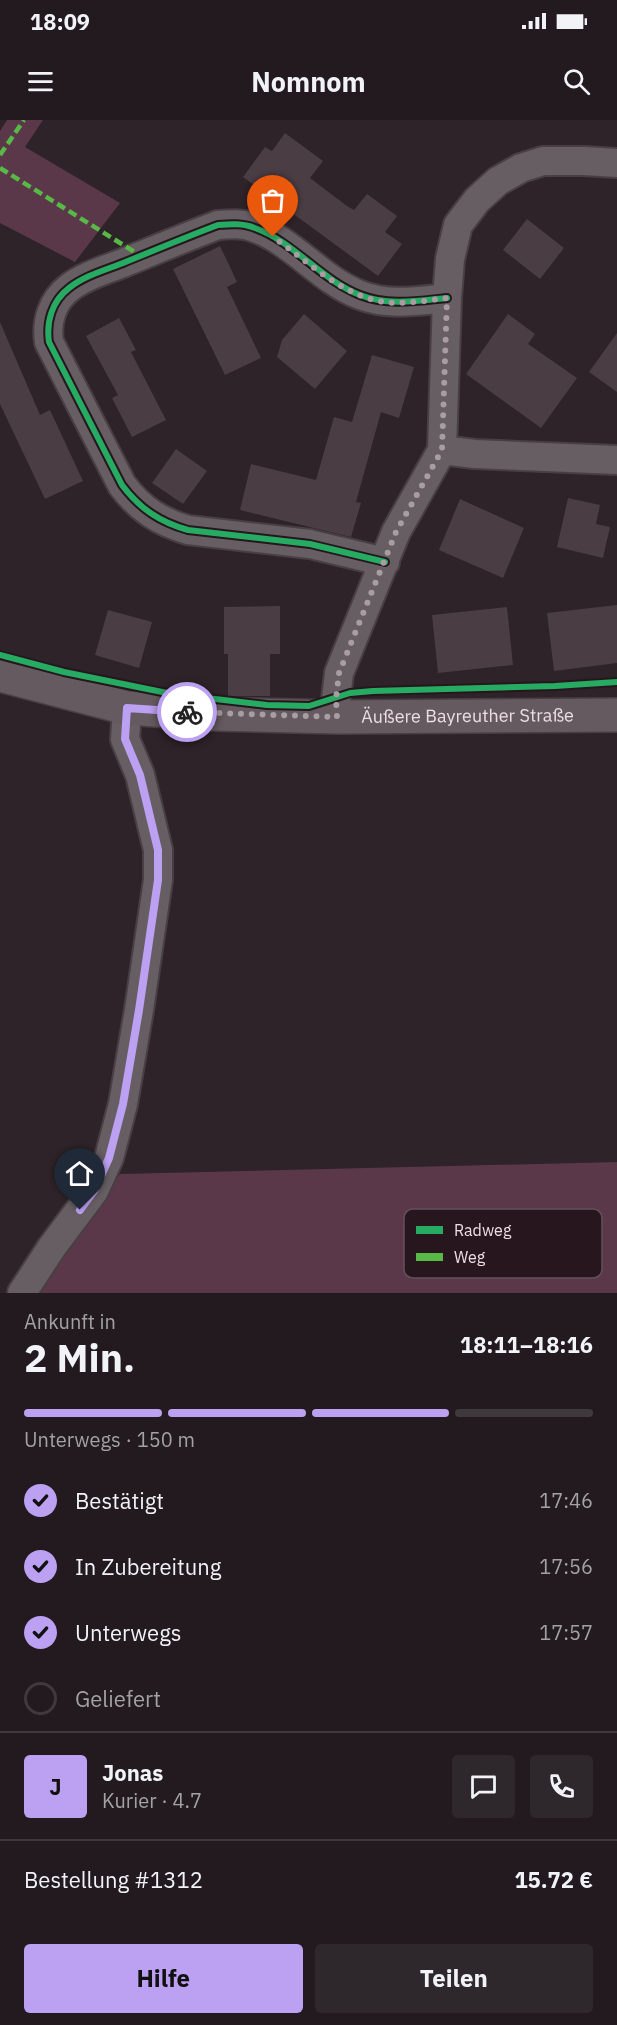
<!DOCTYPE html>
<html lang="de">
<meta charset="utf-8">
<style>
:root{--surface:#221a1e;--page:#2e272b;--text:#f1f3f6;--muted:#a2a1a4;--line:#3f383c;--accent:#bca0f2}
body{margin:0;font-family:"IBM Plex Sans",sans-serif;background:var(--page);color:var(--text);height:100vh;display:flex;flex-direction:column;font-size:22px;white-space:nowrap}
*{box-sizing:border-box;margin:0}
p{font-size:20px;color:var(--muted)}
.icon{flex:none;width:33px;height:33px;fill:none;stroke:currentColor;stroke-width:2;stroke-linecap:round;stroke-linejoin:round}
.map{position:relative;height:1173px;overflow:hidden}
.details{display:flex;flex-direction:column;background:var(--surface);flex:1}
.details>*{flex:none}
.pin{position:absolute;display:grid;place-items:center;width:51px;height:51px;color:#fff;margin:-62px -26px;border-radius:50% 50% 50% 0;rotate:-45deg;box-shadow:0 0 6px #0007}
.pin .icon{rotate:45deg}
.courier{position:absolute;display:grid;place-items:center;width:60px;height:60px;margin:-30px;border:4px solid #bca0f2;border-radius:50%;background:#fff;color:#222;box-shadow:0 2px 8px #0007}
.summary em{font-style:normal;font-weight:700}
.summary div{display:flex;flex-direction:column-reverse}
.summary{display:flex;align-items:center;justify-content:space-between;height:102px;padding:0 24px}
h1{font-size:39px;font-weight:700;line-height:45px}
.bar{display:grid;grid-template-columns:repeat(4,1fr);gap:9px 6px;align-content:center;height:72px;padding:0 24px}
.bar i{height:8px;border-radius:4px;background:var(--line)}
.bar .selected{background:var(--accent)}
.bar p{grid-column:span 4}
.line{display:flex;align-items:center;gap:15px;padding:0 24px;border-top:2px solid var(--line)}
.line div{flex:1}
.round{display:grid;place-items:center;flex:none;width:63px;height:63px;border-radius:6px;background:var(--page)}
ol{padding:0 24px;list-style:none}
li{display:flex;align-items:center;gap:18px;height:66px}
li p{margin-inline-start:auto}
li .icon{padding:6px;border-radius:50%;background:var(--accent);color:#111;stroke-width:4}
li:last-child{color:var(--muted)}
li i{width:33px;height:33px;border:3px solid var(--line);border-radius:50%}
.action{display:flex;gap:12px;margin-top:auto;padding:12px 24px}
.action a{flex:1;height:69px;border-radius:6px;background:var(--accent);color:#111;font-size:24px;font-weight:700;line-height:69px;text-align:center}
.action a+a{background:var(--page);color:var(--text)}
.status{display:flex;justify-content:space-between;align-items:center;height:42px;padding:0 30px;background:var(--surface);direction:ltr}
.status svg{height:16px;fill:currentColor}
header{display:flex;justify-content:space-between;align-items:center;height:78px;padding:0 24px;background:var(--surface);font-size:27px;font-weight:700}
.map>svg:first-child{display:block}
.green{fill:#5a3849}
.building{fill:#4a3d44}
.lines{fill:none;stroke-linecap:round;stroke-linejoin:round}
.street-casing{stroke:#483f43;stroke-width:32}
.secondary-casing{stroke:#483f43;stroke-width:36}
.street{stroke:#665e62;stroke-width:28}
.secondary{stroke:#655a5f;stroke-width:33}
.quiet{stroke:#58b947;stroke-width:4.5;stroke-dasharray:9 4.5;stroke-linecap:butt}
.cycleway-casing{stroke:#28161f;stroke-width:10}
.cycleway{stroke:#26ab63;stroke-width:6}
.done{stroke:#a99ca2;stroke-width:6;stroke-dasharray:0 10.8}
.route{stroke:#bca0f2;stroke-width:8}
.labels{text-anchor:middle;stroke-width:4.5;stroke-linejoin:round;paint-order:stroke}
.street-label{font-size:18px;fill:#ebdde3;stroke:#28161f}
.key{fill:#28161f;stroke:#62525a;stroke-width:1.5}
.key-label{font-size:16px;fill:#ebdde3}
</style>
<div class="status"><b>18:09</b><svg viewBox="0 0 49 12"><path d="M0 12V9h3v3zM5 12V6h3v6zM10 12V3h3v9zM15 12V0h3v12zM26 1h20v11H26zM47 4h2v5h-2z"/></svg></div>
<header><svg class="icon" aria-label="menu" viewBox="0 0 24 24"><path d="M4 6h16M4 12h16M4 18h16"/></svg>Nomnom<svg class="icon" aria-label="search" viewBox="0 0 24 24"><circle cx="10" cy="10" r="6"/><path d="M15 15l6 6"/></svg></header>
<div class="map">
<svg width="617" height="1173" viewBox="0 0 617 1173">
<rect width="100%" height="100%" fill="#2e2328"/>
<path class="green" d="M7 0H43L25 27 120 83 75 142 0 103V11Z
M617 1042V1173H36L85 1098 120 1054Z"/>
<path class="building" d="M285 13 323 41 310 58 347 86 354 90 367 74 397 96 385 112 402 124 378 156 243 57 265 27 272 31Z
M527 99 564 128 540 159 503 130Z
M220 126 237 162 227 167 261 238 225 255 173 149Z
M304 194 347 231 315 269 277 237 282 220Z
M508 194 535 214 528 224 577 258 541 308 466 254Z
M119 198 136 230 131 232 166 300 132 317 112 278 118 275 86 216Z
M0 202 40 295 50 290 83 361 45 379 0 284Z
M617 213V272L589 252Z
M372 235 414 247 399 298 381 292 356 382 361 383 351 417 240 390 251 344 316 360 334 297 352 302Z
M176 329 207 351 183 384 152 363Z
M568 378 600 385 596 404 610 407 603 438 557 427Z
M460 379 524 408 503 458 439 430Z
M617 485V543L554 551 547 493Z
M280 486V534H270V576H228V534H224V487Z
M507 487 513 545 438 553 432 495Z
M108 490 152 502 139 548 95 535Z"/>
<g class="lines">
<g class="street-casing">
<path id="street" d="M442 330 475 334 617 340
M385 442 310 424 188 410C160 402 140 389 122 365L49 222C46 202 52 181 69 168 84 156 105 150 123 143 155 130 186 117 218 105 230 104 243 103 255 108 294 122 321 160 360 175 388 186 417 181 447 178
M337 597 336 579 339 553 396 412 442 330 447 178 450 139 458 105 477 80 498 61 521 48 543 41H584L617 43
M22 1173 52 1127 94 1071 109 1038 123 984 139 890 158 760V730L140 655 125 619 127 588"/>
</g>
<g class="secondary-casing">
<g id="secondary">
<path id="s1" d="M0 555 127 588 212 594 337 597 617 595"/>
</g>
</g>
<use href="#street" class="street"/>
<use href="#secondary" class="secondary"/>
<path class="quiet" d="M0 35 24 0
M0 48 141 136"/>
<g class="cycleway-casing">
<path id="cycleway" d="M385 442 310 424 188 410C160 402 140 389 122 365L49 222C46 202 52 181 69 168 84 156 105 150 123 143 155 130 186 117 218 105 230 104 243 103 255 108 294 122 321 160 360 175 388 186 417 181 447 178
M0 535 64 552 172 574 267 585 309 586 350 573 373 571 555 566 617 562"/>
</g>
<use href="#cycleway" class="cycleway"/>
</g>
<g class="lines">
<path class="done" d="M187 592 337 597 336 579 339 553 396 412 442 330 447 178C430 180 412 183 395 183 348 182 309 142 273 117"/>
<path class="route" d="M80 1090 94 1071 109 1038 123 984 139 890 158 760V730L140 655 125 619 127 588 187 592"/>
</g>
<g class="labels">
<g class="street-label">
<text dy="6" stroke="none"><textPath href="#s1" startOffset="472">Äußere Bayreuther Straße</textPath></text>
</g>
</g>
<rect x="404" y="1089" width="198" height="69" rx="9" class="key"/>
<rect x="416" y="1106" width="27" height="8" fill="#26ab63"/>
<rect x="416" y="1133" width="27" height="8" fill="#58b947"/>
<g class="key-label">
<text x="454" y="1116">Radweg</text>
<text x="454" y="1143">Weg</text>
</g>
</svg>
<div class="pin" style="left:273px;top:117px;background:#ea580c"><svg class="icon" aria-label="bag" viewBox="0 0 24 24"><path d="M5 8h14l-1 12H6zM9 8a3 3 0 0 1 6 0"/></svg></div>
<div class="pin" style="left:80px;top:1090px;background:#1f2937"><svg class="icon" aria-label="home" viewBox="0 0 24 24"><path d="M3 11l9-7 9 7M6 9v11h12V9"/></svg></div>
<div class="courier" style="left:187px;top:592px"><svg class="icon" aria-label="bike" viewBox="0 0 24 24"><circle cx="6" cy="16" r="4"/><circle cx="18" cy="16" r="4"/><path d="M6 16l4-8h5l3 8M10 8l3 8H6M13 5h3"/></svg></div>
</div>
<section class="details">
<div class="summary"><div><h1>2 Min.</h1><p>Ankunft in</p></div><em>18:11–18:16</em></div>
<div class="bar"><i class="selected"></i><i class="selected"></i><i class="selected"></i><i></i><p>Unterwegs · 150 m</p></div>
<ol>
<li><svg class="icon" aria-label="check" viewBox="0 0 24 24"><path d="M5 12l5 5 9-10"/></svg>Bestätigt<p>17:46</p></li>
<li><svg class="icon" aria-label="check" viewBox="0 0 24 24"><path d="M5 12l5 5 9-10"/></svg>In Zubereitung<p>17:56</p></li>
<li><svg class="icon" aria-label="check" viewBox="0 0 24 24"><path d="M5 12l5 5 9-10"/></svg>Unterwegs<p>17:57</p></li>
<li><i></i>Geliefert</li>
</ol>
<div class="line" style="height:108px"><b class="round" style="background:var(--accent);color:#111">J</b><div><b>Jonas</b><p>Kurier · 4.7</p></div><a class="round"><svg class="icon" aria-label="chat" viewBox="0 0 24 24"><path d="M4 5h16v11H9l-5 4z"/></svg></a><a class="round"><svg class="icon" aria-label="phone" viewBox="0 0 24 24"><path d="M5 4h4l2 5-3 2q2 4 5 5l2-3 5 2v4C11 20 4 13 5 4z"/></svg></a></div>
<div class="line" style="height:78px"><div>Bestellung #1312</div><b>15.72 €</b></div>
<div class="action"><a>Hilfe</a><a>Teilen</a></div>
</section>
